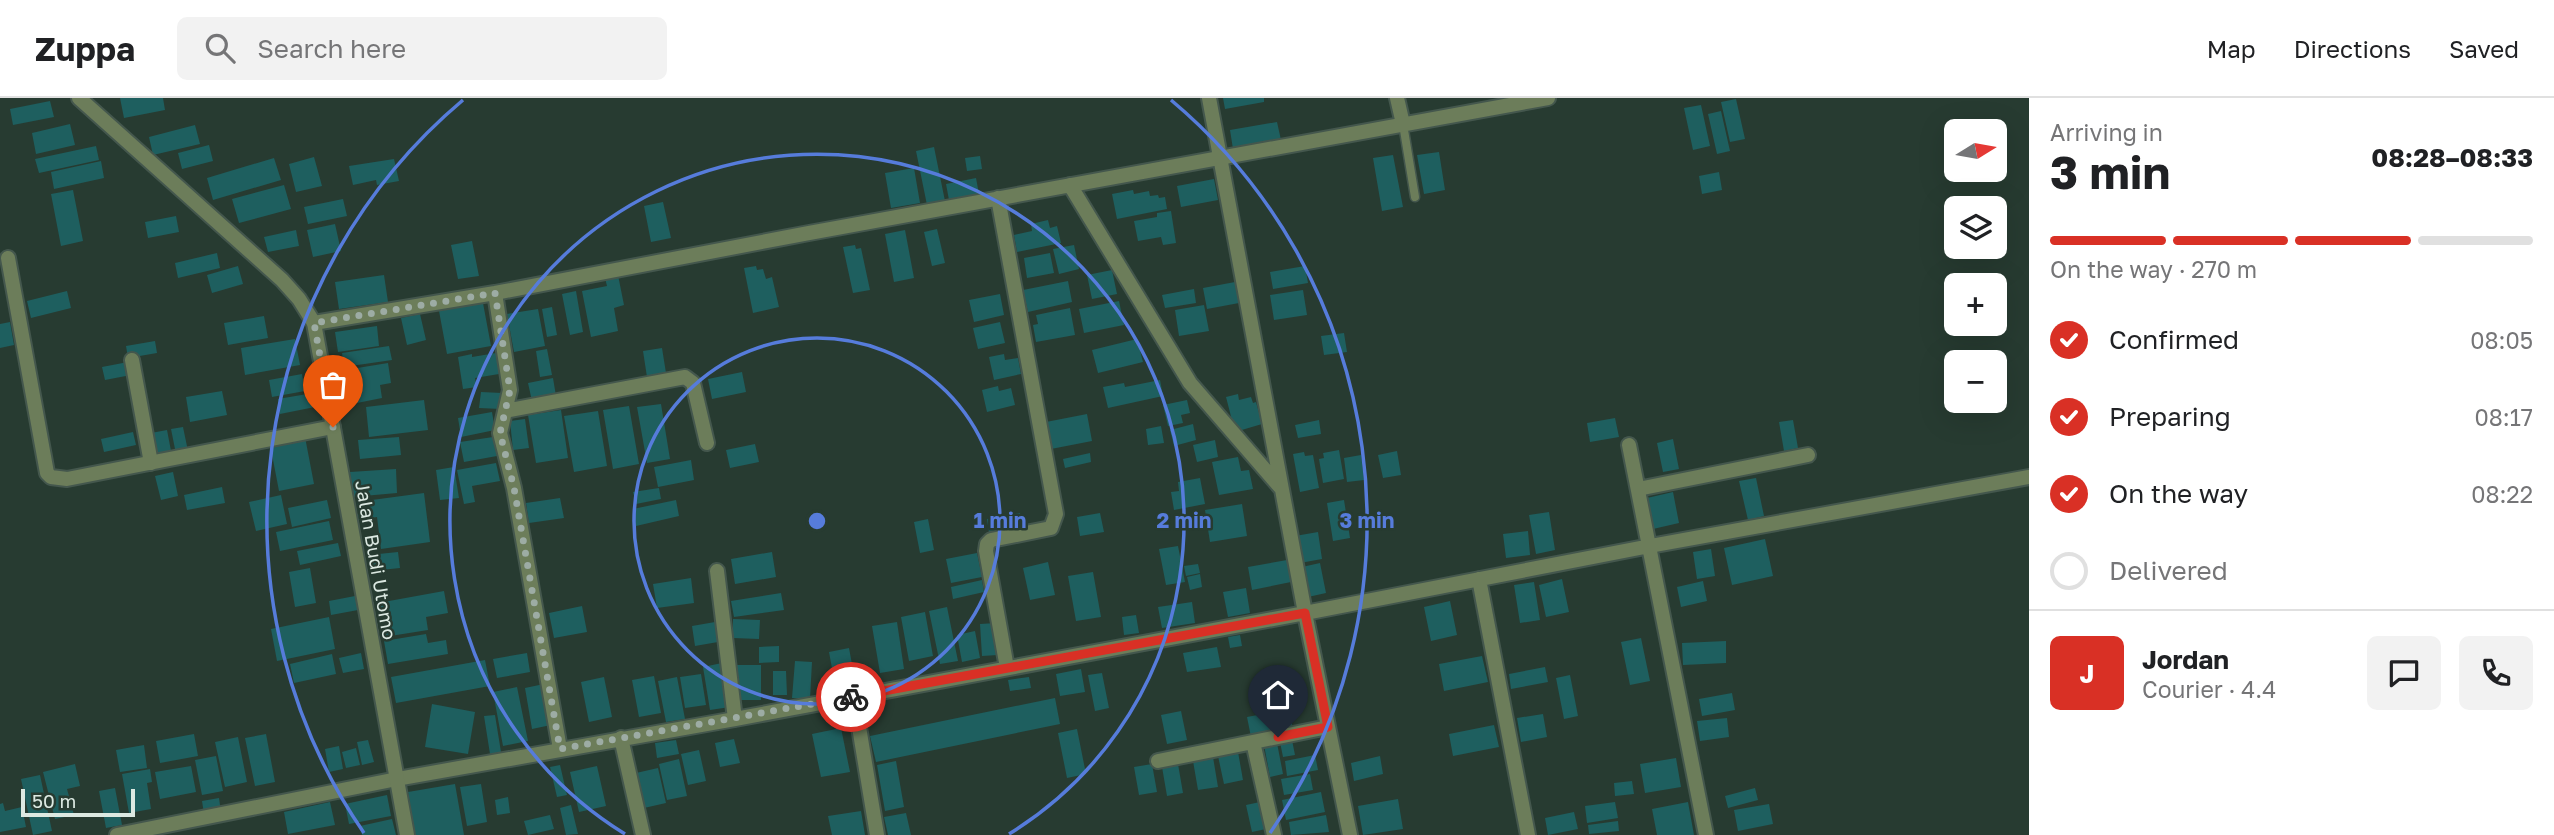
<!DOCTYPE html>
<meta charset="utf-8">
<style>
:root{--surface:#fff;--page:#f2f2f2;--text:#202124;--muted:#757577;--line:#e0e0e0;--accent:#d93025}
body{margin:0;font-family:"Golos Text",sans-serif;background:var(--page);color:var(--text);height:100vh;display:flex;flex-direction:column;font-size:26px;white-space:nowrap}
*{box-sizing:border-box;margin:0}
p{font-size:23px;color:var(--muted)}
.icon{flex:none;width:38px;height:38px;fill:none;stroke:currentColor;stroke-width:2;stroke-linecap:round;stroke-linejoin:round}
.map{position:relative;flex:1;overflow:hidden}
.details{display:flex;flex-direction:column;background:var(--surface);width:525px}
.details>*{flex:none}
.needle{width:46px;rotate:79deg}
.controls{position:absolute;left:1944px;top:21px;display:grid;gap:14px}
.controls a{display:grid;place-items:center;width:63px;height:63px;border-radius:10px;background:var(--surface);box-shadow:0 7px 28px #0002;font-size:35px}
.scale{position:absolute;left:21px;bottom:18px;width:114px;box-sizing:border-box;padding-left:7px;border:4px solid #dce9e2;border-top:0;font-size:19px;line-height:24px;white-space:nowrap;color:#dce9e2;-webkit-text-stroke:5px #273b31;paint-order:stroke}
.pin{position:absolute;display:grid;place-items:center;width:60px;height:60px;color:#fff;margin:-72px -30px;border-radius:50% 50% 50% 0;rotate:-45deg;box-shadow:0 0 7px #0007}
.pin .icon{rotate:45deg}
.courier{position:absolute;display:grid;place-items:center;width:70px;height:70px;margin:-35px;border:5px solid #d93025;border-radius:50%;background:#fff;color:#222;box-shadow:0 2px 9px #0007}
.head em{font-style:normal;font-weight:700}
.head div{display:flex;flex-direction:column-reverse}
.head{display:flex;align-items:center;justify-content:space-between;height:119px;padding:0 21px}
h1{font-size:46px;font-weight:700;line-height:52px}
.bar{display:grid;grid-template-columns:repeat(4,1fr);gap:10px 7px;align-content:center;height:84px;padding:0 21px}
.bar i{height:9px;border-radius:5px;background:var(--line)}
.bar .selected{background:var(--accent)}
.bar p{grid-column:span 4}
.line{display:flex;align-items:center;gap:18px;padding:0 21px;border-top:2px solid var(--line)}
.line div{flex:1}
.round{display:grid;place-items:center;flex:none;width:74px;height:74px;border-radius:10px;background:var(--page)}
ol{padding:0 21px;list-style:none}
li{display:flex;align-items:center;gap:21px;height:77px}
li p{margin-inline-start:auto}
li .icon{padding:7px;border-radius:50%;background:var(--accent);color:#fff;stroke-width:4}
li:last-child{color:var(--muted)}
li i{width:38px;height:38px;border:4px solid var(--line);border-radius:50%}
header{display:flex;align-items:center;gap:42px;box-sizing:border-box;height:98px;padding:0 35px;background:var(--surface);border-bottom:2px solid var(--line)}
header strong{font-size:33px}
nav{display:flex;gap:38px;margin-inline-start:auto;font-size:24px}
.search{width:490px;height:63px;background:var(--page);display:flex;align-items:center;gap:18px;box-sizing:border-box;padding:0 24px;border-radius:10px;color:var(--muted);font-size:26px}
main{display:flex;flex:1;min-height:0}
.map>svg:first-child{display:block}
.building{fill:#1e5f5f}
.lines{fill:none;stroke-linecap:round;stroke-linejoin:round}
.service-casing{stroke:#44574d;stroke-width:11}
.minor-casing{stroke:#44574d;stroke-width:18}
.tertiary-casing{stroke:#44574d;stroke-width:18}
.service{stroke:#6c7d5a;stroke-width:8}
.minor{stroke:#6c7d5a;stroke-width:14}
.tertiary{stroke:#6c7d5a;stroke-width:14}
.done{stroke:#9daca4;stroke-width:7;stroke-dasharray:0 12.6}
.route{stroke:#d93025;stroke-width:9}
.ring{fill:none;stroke:#567cdb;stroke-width:3.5}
.labels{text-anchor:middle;stroke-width:5;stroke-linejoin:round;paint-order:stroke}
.street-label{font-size:19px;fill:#dce9e2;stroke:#273b31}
.centre{fill:#567cdb;stroke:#273b31;stroke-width:3.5}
.ring-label{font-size:21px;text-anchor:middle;font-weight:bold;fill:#567cdb;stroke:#273b31;stroke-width:5;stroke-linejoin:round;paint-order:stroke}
</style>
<header>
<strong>Zuppa</strong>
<div class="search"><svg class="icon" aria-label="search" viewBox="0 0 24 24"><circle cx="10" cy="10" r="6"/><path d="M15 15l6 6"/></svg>Search here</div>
<nav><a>Map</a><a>Directions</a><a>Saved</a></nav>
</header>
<main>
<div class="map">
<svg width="2029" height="737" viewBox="0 0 2029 737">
<rect width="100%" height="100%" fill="#273b31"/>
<path class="building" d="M120 0H163L165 12 124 20Z
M1223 0H1264V4L1225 11Z
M1736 1 1745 41 1730 44 1721 4Z
M50 3 54 19 13 27 10 11Z
M1701 7 1710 48 1693 52 1684 10Z
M1721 13 1730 53 1717 56 1708 16Z
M1277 24 1281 42 1233 51 1230 32Z
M70 26 75 47 36 56 32 35Z
M195 27 200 46 153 57 149 39Z
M209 47 213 63 182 71 178 55Z
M96 48 99 62 39 75 35 61Z
M934 49 945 103 927 107 916 53Z
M1439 54 1445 92 1424 96 1417 57Z
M1393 57 1403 109 1382 113 1373 60Z
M980 58 982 71 967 73 965 60Z
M314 59 322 88 296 94 289 66Z
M274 60 281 82 213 102 207 80Z
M394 61 399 83 377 87 376 82 353 87 349 68Z
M101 63 104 80 54 91 51 74Z
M914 70 920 105 891 110 885 75Z
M1719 74 1722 92 1702 96 1699 78Z
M976 80 979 96 949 102 946 86Z
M1214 81 1218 102 1181 109 1177 88Z
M284 87 291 111 239 125 232 101Z
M73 92 83 143 61 148 51 96Z
M1133 92 1134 96 1149 93 1150 98 1158 97 1159 100 1165 99 1167 111 1117 121 1112 96Z
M343 101 347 118 308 126 304 109Z
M663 104 671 140 651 144 644 108Z
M1171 113 1176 145 1163 147 1161 139 1138 143 1134 123 1157 119V115Z
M176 118 179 134 148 140 145 124Z
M1048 122 1050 130 1057 128 1061 145 1017 154 1014 137 1032 133 1031 126Z
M335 126 341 153 313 159 307 132Z
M937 131 945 165 932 168 924 134Z
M296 132 299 148 268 154 264 139Z
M905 132 914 180 894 184 885 136Z
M472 143 479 178 458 181 451 147Z
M855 147 856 151 861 150 870 192 853 195 843 149Z
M1074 147 1079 171 1059 176 1053 151Z
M217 155 220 170 178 180 175 165Z
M1050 155 1054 175 1027 180 1024 160Z
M238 168 243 186 212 195 207 177Z
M756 168 757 172 763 171 766 181 772 179 779 209 753 215 744 170Z
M1305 168 1308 185 1273 191 1270 174Z
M1112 172 1117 196 1092 201 1087 177Z
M384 177 388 204 339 211 335 184Z
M618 177 624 207 614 210 618 233 591 239 582 193 607 188 605 180Z
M1068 183 1072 204 1028 214 1023 192Z
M1235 184 1239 205 1207 211 1203 190Z
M1194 191 1196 205 1165 210 1162 197Z
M1303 192 1307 217 1274 222 1270 197Z
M67 193 71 210 31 220 27 203Z
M576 193 583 234 570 237 562 196Z
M1000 196 1004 217 974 224 969 202Z
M1119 203 1124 227 1084 235 1079 211Z
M483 205 491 248 447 256 439 213Z
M1204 207 1209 233 1179 238 1175 212Z
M552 209 557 237 547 239 542 211Z
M1070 210 1075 237 1036 244 1033 227 1038 226 1036 217Z
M538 211 545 248 514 254 507 216Z
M420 216 426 242 407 247 401 220Z
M264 218 268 240 228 247 224 225Z
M10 224 14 247 0 250V226Z
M1000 224 1005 245 978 251 973 230Z
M377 228 379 248 338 254 335 234Z
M1344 235 1347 254 1324 257 1321 238Z
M295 241 300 267 245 277 241 250Z
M1137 241 1143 264 1098 275 1092 252Z
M155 243 157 255 128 260 126 248Z
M389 248 392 262 344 269 342 255Z
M662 250 666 275 647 279 643 253Z
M547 251 552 277 540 279 536 253Z
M496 255 499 276 475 280 477 289 463 291 458 259 472 256V259Z
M1004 256 1005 262 1018 260 1021 276 994 282 989 259Z
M128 264 131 277 105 282 102 269Z
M388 265 391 285 380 287 382 300 357 305 355 291 342 293 339 273Z
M742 274 746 294 712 301 708 281Z
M302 276 305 293 272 299 269 282Z
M553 280 556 298 532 303 528 285Z
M1160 282 1163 298 1108 310 1103 289 1124 285 1125 289Z
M998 288 999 293 1011 290 1015 307 987 314 982 292Z
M222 293 227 317 190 324 186 299Z
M481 294 502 295 501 311 479 310Z
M313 295 315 309 280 316 278 301Z
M1238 296 1239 302 1251 299 1253 305 1256 304 1262 326 1235 334 1226 299Z
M424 302 428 332 369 339 366 309Z
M1187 302 1190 315 1181 317 1183 325 1168 328 1163 307Z
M661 306 670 361 647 365 637 309Z
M629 308 639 366 613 371 603 312Z
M561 312 568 360 536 365 528 317Z
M598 313 607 368 574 374 564 318Z
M492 314 495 332 461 339 458 320Z
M1087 316 1092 343 1051 351 1046 324Z
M1615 320 1619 339 1590 344 1587 325Z
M525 321 529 350 513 352 510 323Z
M1319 322 1321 336 1298 340 1295 327Z
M1793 322 1798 350 1784 353 1779 324Z
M1193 326 1196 342 1174 348 1170 332Z
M1161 328 1164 345 1148 347 1146 331Z
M183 329 188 353 176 356 171 331Z
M167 332 172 358 156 361 151 335Z
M133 334 136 347 104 354 101 341Z
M305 339 314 386 279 393 270 346Z
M399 339 401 357 360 361 358 342Z
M493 339 497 358 464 364 460 344Z
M1673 341 1679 371 1663 374 1657 345Z
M1215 342 1218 359 1197 364 1193 347Z
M755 346 759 364 730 370 726 352Z
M1339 352 1344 381 1323 385 1319 361 1324 360 1323 355Z
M1397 353 1401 377 1383 380 1378 357Z
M1304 354 1305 358 1313 357 1319 390 1300 394 1293 356Z
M1090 355 1091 364 1065 370 1063 361Z
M1361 357 1364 382 1347 384 1344 360Z
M1238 359 1241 373 1249 372 1253 391 1219 397 1212 364Z
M691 362 694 382 658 389 654 369Z
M496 365 500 383 472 388 475 404 464 406 457 372Z
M454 369 459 400 440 402 436 372Z
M396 371 397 395 352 399 350 374Z
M173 374 178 398 161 402 155 378Z
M1200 380 1205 406 1174 412 1171 394 1179 393 1178 384Z
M1756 380 1764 418 1748 422 1739 383Z
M222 389 225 405 187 412 184 397Z
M659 390 661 401 636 406 633 394Z
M1673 394 1679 425 1653 431 1647 400Z
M424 395 430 444 381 451 377 419 359 422 357 404Z
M281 397 287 426 256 433 249 404Z
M560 400 564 420 529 425 526 405Z
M327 402 331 420 292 429 288 410Z
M676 402 679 418 636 428 633 411Z
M1344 402 1350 440 1333 443 1327 405Z
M1242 406 1247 438 1210 444 1205 412Z
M1549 414 1555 452 1536 456 1529 417Z
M1020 415 1024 434 990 441 987 421Z
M1100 415 1104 434 1080 438 1077 419Z
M928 421 934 452 920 455 914 424Z
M329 423 333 442 280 453 276 434Z
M1528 433 1530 457 1506 460 1503 436Z
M1318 434 1322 461 1300 465 1295 438Z
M1765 441 1773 478 1732 487 1724 450Z
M338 445 341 458 300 467 297 453Z
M1178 448 1185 484 1166 487 1159 451Z
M1711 451 1715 478 1697 481 1693 454Z
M398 454 400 470 371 473 369 457Z
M772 454 776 479 735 486 731 461Z
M977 455 982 479 951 485 946 461Z
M1287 462 1291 484 1252 492 1248 469Z
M1048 464 1055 497 1030 502 1023 470Z
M1320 465 1326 495 1308 499 1302 469Z
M1198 466 1200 475 1186 478 1184 468Z
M310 470 316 505 295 509 289 474Z
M1093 474 1101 519 1076 523 1068 478Z
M1200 476 1202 489 1190 492 1187 479Z
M691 480 694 505 657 510 653 486Z
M1562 481 1569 514 1546 519 1539 487Z
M982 482 984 494 953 501 951 489Z
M1703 483 1707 503 1681 509 1677 489Z
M1534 484 1540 522 1520 525 1514 487Z
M1246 490 1250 515 1228 519 1223 494Z
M444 493 448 515 426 519 428 532 384 539 378 505Z
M781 495 784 512 734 519 731 503Z
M355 498 358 512 331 517 329 503Z
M1450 503 1457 537 1431 543 1424 509Z
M1192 504 1195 525 1162 530 1158 509Z
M582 508 587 534 554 540 549 515Z
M947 509 958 563 940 566 929 513Z
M925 514 933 558 909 563 901 519Z
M1136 517 1139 535 1124 537 1122 519Z
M329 519 335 551 277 563 271 531Z
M733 521 760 522 759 541 733 540Z
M715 524 718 544 695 548 692 528Z
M897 524 904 571 880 575 872 528Z
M996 525 998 557 982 558 980 526Z
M975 533 980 560 962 564 957 537Z
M426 536 428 545 446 542 448 556 388 566 384 543Z
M1240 537 1242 548 1230 550 1228 539Z
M1641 540 1650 583 1630 587 1621 544Z
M1726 543V565L1683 567 1682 545Z
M779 548V564L759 565V549Z
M1217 549 1221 569 1187 574 1183 555Z
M849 550 856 588 836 592 829 554Z
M361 555 364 571 343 575 339 560Z
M527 555 530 574 497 580 493 561Z
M332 556 336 576 294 585 290 566Z
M1482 558 1488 584 1444 593 1439 566Z
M485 562 490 588 396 605 391 579Z
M795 563 812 564 810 601 792 600Z
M722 565 730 609 710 612 703 569Z
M734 567H761V602H734Z
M1545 569 1548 584 1511 591 1509 576Z
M1081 571 1085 594 1060 598 1056 576Z
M773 573H786L787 597H773Z
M1102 575 1109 610 1095 613 1088 577Z
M701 576 706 607 685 610 680 579Z
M1570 577 1578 618 1564 621 1556 580Z
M654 578 661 615 639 619 632 582Z
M604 579 612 619 589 624 581 584Z
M677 579 685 621 666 624 658 583Z
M1029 579 1031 590 1010 593 1008 582Z
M1288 580 1291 603 1260 607 1257 584Z
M544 586 551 627 532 631 525 590Z
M517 589 528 643 503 648 493 594Z
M1732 595 1735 612 1702 618 1699 601Z
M1055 600 1060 626 876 664 870 638Z
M432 606 475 614 468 656 425 649Z
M1289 611 1293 631 1251 639 1247 619Z
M1181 613 1187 642 1167 646 1161 617Z
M1543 616 1547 639 1521 644 1517 620Z
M495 617 501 654 490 656 484 618Z
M1727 620 1729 639 1700 643 1697 623Z
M1494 627 1499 649 1453 658 1449 636Z
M841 630 850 674 821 679 812 636Z
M1077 631 1086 676 1067 680 1058 635Z
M194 636 198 658 160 665 156 643Z
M266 636 275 684 255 688 245 640Z
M238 639 247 684 225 689 215 644Z
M734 641 740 665 720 669 715 645Z
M368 642 374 664 362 667 357 644Z
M676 642 679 656 657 660 655 645Z
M1292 642 1295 657 1283 659 1280 644Z
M1277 645 1283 676 1270 679 1264 647Z
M144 647 147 670 120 674 116 652Z
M339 648 343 671 329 674 325 651Z
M356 650 360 667 346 670 342 654Z
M699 652 706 683 688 687 681 656Z
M1238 654 1243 682 1224 686 1218 658Z
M1315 657 1318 672 1287 678 1285 663Z
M216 658 223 693 202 697 195 662Z
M1380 658 1383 676 1354 683 1351 665Z
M1213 659 1218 689 1198 692 1193 663Z
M1676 660 1681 689 1645 695 1640 666Z
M679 661 687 698 667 702 659 666Z
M896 663 904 709 885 713 877 667Z
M75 666 80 688 67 691 74 717 55 721 43 674Z
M1152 666 1157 694 1139 697 1134 669Z
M1178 666 1183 695 1167 698 1162 669Z
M560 667 567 697 557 699 550 669Z
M191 668 196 694 160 701 155 674Z
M597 668 606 708 579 714 570 674Z
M658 670 666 705 644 710 636 675Z
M150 671 152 684 147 685 151 711 129 715 122 676Z
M1310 676 1313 692 1284 697 1281 681Z
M40 677 52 733 33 737 21 681Z
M1632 683 1634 696 1615 698 1614 685Z
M455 686 464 737H415L408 694Z
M481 686 487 724 467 728 460 689Z
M115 690 122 727 106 730 99 693Z
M1755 690 1758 702 1728 710 1725 698Z
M1321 694 1325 714 1286 722 1282 702Z
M387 697 391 718 349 726 345 706Z
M508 699 510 715 497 717 495 702Z
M219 700 221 714 204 716 202 703Z
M1398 701 1403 731 1363 737 1358 708Z
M330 704 335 727 288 736 284 714Z
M1260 704 1266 731 1252 734 1246 707Z
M1615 704 1618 720 1587 725 1585 708Z
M1688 704 1694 737H1657L1652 711Z
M3 705 5 713 22 709 26 729 0 734V706Z
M1769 706 1773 726 1738 733 1734 712Z
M571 707 578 736 566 737 560 710Z
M861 713 865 737H832L828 718Z
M1574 714 1578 731 1548 737 1545 720Z
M906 715 911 737H888L884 719Z
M550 717 554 731 528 737 524 723Z
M1326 717 1329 734 1291 737 1289 724Z
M392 721 396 737H362L360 728Z
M1618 723 1619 733 1589 736 1588 727Z"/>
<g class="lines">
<g class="service-casing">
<path id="service" d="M1403 26 1415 99"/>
</g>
<g class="minor-casing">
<path id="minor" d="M1209 0 1305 515 1350 737
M1397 0 1403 26
M1070 87 1190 285 1280 389
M998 100 1056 416 1051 430 991 442 987 446 986 453 1007 570
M8 160 47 375 51 379 67 381 333 329
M495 195 510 292 500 335 514 390 560 651
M314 225 495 195 809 135 1548 0
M132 262 151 365
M505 313 685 279 693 285 707 345
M1629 347 1706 737
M1638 391 1808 357
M717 473 735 621
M1479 481 1528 737
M854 599 877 737
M621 640 643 737
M1253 644 1274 737
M1158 663 1328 629
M117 737 397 681 735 621 1305 515 1650 448 2029 379"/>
</g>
<g class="tertiary-casing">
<path id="tertiary" d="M79 0 282 182 299 201 314 225 407 737"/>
</g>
<use href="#service" class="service"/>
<use href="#minor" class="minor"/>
<use href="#tertiary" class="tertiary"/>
</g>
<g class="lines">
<path class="done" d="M333 329 314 225 495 195 510 292 500 335 514 390 560 651 851 599"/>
<path class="route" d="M851 599 1305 515 1328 629 1278 639"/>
</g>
<g class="ring">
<circle cx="817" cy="423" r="183"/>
<path d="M625 736A367 367 0 1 1 1009 736"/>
<path d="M364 735A550 550 0 0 1 463 2M1171 2A550 550 0 0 1 1270 735"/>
</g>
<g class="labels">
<g class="street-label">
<text transform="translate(376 462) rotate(80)" y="7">Jalan Budi Utomo</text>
</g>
</g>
<circle cx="817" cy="423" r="10" class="centre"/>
<g class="ring-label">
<text x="1000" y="430">1 min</text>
<text x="1184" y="430">2 min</text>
<text x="1367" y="430">3 min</text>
</g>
</svg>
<div class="controls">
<a><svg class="needle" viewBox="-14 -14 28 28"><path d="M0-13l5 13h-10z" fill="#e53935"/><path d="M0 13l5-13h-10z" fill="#757577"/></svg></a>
<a><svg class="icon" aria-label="layers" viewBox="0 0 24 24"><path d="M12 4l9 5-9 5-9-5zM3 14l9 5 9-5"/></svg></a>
<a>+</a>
<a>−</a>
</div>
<div class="scale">50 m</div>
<div class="pin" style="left:333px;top:329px;background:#ea580c"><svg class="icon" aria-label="bag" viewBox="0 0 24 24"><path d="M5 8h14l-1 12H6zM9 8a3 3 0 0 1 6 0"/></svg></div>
<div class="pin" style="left:1278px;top:639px;background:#1f2937"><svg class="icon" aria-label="home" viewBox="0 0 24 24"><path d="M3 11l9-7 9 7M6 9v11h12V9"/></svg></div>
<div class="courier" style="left:851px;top:599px"><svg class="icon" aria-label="bike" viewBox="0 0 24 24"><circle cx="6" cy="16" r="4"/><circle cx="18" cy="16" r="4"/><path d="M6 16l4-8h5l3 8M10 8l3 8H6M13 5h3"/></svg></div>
</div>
<section class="details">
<div class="head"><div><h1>3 min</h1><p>Arriving in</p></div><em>08:28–08:33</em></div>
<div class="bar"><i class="selected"></i><i class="selected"></i><i class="selected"></i><i></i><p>On the way · 270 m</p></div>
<ol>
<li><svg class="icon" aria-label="check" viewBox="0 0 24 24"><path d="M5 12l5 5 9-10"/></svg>Confirmed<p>08:05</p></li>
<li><svg class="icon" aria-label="check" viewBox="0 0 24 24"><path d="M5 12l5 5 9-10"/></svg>Preparing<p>08:17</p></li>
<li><svg class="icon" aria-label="check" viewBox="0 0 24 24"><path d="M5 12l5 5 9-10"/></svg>On the way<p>08:22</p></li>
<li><i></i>Delivered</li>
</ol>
<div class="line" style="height:126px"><b class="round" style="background:var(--accent);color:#fff">J</b><div><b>Jordan</b><p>Courier · 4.4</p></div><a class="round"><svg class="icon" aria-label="chat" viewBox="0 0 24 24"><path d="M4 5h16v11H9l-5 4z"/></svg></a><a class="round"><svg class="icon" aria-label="phone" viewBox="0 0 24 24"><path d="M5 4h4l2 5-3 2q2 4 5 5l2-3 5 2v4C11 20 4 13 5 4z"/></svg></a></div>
</section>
</main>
